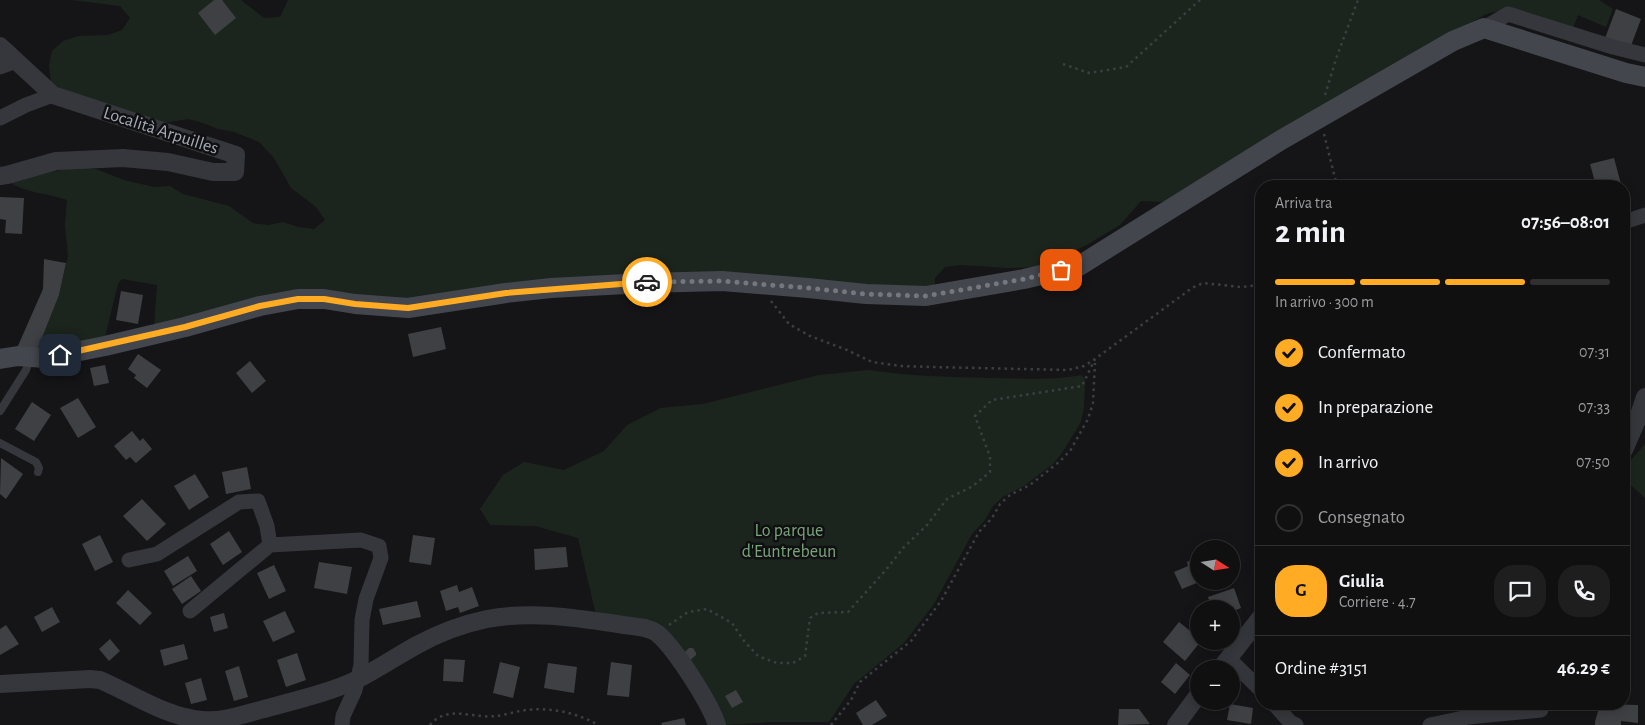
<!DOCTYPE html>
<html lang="it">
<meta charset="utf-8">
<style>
:root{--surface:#101011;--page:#1e1e1f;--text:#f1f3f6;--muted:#9c9d9f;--line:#303031;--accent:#ffab24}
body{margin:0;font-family:"Alegreya Sans",sans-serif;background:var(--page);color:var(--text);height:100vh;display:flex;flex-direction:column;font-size:19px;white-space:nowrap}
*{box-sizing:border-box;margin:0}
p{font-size:16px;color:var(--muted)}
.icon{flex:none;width:28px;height:28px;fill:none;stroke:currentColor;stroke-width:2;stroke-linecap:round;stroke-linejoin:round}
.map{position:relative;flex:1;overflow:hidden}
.drawer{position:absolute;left:1255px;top:180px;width:375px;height:530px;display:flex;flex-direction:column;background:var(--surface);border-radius:20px;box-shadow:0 2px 12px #0003,0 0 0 1px var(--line)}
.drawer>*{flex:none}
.needle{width:32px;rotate:102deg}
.controls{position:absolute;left:1190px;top:540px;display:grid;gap:10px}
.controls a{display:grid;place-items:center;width:50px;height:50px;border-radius:50%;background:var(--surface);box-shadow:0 2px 12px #0003,0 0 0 1px var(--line);font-size:25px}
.pin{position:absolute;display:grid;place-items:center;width:42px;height:42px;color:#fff;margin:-21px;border-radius:10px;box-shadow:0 2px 8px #0006}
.courier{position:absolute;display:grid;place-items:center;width:50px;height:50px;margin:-25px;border:4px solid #ffab24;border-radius:50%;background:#fff;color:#222;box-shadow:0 1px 6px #0007}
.summary em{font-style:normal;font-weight:600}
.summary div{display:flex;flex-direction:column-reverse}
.summary{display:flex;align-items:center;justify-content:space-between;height:85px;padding:0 20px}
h1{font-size:32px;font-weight:600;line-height:38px}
.bar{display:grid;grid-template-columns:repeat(4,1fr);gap:8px 5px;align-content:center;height:60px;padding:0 20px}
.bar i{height:6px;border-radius:4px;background:var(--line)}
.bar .selected{background:var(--accent)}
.bar p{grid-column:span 4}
.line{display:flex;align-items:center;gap:12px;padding:0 20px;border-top:1px solid var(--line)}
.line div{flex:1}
.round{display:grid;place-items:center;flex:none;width:52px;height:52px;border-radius:20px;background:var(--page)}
ol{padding:0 20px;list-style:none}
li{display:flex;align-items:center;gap:15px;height:55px}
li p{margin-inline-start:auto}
li .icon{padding:5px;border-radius:50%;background:var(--accent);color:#111;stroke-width:4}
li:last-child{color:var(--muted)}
li i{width:28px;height:28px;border:2px solid var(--line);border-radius:50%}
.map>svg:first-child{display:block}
.green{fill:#1c251d}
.building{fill:#3e4044}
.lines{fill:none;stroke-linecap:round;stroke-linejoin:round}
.path{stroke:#3b3e43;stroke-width:2.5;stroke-dasharray:2.5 4;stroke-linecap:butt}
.service{stroke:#35373c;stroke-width:8}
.minor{stroke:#35373c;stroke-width:15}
.tertiary{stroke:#35373c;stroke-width:18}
.secondary{stroke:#43464c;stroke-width:20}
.done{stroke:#737780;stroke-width:5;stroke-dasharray:0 9}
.route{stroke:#ffab24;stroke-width:6}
.labels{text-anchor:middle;stroke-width:5;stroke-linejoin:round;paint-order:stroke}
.street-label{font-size:18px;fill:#a5acb8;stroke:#101012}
.park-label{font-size:18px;fill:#7aa57b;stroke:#101012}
</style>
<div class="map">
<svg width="1645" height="725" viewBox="0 0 1645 725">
<rect width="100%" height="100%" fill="#151517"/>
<path class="green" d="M71 0H241L264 18 280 17 288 0H1599L1613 9 1606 27 1578 15 1572 31 1499 11 1486 14 1166 202 1141 201 1120 225 1083 247 1040 267 1008 268 961 265 945 267 935 278V288L887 289 806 280 398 303 350 296 154 328 157 285 122 279 118 284 105 337 36 353 59 295 68 256 65 225 67 200C47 193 25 193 7 181L66 169 80 167 96 169 124 180 154 187 170 186 183 194 229 206 253 223 268 225 283 222 298 227 314 229 325 220 316 207 291 188 274 158 259 142 234 132 218 129 203 123 188 119 157 124 66 93 51 82 49 65 52 51 63 41 78 36 108 35 122 30 130 18 120 6Z
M868 370C909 376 949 377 990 378 1021 378 1052 381 1082 375L1085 380 1084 407 1081 422 1062 453 1053 464 1024 486 1004 496 993 506 985 520 972 534 934 604 904 643 854 684 829 722H771L724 725 679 649 661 624 596 615 578 538 535 526 490 525 480 509 503 475 524 462 564 470 604 451 627 425 661 408 703 404 819 375Z
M1645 444V498L1624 479V468Z"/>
<path class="building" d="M214 0H222L236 18 215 35 198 13Z
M1616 9 1641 19 1629 51 1604 41Z
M1614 158 1621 184 1614 186H1596L1590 164Z
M0 197 24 198 22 234 5 233 6 220 0 219Z
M44 259 66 263 59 295 36 353 17 348 43 289Z
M121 291 143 295 138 324 116 320Z
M441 327 446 349 413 357 408 334Z
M138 354 161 370 147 388 134 378 136 375 128 369Z
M250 361 266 381 252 393 236 373Z
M105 365 109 383 94 386 90 368Z
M78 398 96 427 78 438 60 408Z
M32 402 51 415 34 441 15 429Z
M132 431 140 441 143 438 152 449 136 463 130 457 126 460 114 446Z
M1 458 23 474 6 499 0 494Z
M247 467 251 489 226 494 222 472Z
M195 474 209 497 189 510 174 486Z
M142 499 166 524 147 541 123 516Z
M229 531 242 552 223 565 210 544Z
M100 535 113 562 95 571 82 544Z
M413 535 435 538 431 565 409 562Z
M566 547 568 567 535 570 534 549Z
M188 556 197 571 173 586 164 571Z
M1199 557V582L1182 589 1174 572 1188 566 1187 562Z
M319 562 352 567 347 594 314 588Z
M274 565 286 591 269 599 257 573Z
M191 576 201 591 182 604 172 589Z
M457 585 459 592 472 587 479 606 460 613 458 607 446 611 440 591Z
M1234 588 1241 608 1231 612V609H1212L1208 597Z
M128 590 152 613 140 625 116 603Z
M417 601 421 617 383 625 379 609Z
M52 607 60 622 42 632 34 617Z
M285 611 295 632 273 642 263 621Z
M224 613 228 628 214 632 210 617Z
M1179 622 1199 638V641H1201L1185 661 1163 642Z
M6 625 19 644 0 655V629Z
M110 639 120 651 109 661 99 649Z
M184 644 188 659 164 666 160 650Z
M689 648H693L696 653V655L688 662 682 655Z
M297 653 306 680 286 687 277 660Z
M444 659 465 660 463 682 443 681Z
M500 662 520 667 513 698 493 693Z
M611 662 632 665 629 697 607 695Z
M548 663 577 667 574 693 544 688Z
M1176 663 1190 675 1175 694 1161 682Z
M239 666 248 697 234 701 225 671Z
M201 678 207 700 191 704 185 683Z
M736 690 743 702 732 708 725 696Z
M876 700 887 716 872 725H863L856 713Z
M1230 704 1253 708 1251 724 1227 720Z
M1600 704 1638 705V723L1621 721V725H1595V722Z
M1119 709H1139L1150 724 1118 725Z
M684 718 686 725H662L661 723Z"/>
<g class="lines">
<path class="path" d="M1063 64 1089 73 1126 67 1200 0
M1325 95 1337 56 1358 0
M1324 134 1337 186
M771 301 789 324 810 336 847 350 872 362 901 366 933 367 1068 370 1084 366 1095 359 1192 288 1203 283 1241 287 1261 285
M669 625 688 612 707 609 732 623 744 641 758 656 777 663H793L805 656 810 618 818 613 848 612 885 571 904 547 927 525 947 499 973 486 990 472V457L975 416 992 400 1082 386 1095 359
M430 725C447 704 473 719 496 716 506 715 516 711 527 710 551 707 578 713 598 725
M831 725 851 700 860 682 911 641 941 601 979 532 992 518 1000 504 1010 495 1030 485 1059 462 1070 451 1088 419 1093 403 1095 363"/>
<path class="service" d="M0 411 26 370 30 359
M0 443 36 462 39 468 38 472"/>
<path class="minor" d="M1484 28 1508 14 1613 47 1645 55
M0 67 16 61
M0 118 26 105 53 95
M1624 222 1645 215
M129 560 157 554 239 502 258 501 267 526 270 545 361 540 379 546 381 558 366 599 362 620 361 665 355 690 343 716 342 725
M190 611 270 545
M1229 659 1261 690
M1274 704 1290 722 1296 725
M1430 725 1468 717 1541 710"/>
<path class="tertiary" d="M0 46 53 95 236 155 235 172H213L168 162 123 158 56 161 7 175 0 176
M1624 450 1638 418 1645 397
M1220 669 1261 617
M0 684 90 679 100 680C133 694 166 717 202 720 223 722 244 714 264 709 293 701 332 692 358 679 378 669 397 656 417 645 439 633 463 624 487 619 540 609 592 621 645 628 650 630 656 631 659 635 676 650 710 703 717 725
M1176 725 1199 694"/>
<path class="secondary" d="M0 359 18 356 45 358 105 346 185 327 260 306 298 299H324L355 304 408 308 506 293 551 288 645 283 722 281 808 288 866 294 926 296 1024 279 1079 266 1281 140 1453 41 1484 28 1626 73 1645 77"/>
</g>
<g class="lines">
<path class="done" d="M647 282 722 281 808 288 866 294 926 296 1024 279 1061 270"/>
<path class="route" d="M60 355 185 327 260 306 298 299H324L355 304 408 308 506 293 647 282"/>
</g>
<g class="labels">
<g class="street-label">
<text transform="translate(161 130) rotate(18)" y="6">Località Arpuilles</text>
</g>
<g class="park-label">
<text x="789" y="536">Lo parque<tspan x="789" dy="21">d'Euntrebeun</tspan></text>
</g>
</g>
</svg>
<div class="controls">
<a><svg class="needle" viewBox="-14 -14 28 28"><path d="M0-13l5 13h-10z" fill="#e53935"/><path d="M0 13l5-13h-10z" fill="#9c9d9f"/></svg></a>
<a>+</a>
<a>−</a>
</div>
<div class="pin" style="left:1061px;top:270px;background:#ea580c"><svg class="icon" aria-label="bag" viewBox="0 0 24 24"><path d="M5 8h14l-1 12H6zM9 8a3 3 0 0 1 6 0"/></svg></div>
<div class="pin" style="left:60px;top:355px;background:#1f2937"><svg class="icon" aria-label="home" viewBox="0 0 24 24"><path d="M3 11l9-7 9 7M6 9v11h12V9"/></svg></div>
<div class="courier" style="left:647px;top:282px"><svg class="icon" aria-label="car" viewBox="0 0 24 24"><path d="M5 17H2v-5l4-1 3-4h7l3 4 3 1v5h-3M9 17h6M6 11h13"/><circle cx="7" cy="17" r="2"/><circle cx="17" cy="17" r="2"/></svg></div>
<section class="drawer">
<div class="summary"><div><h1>2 min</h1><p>Arriva tra</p></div><em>07:56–08:01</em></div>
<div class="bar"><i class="selected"></i><i class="selected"></i><i class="selected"></i><i></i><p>In arrivo · 300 m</p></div>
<ol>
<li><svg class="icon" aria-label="check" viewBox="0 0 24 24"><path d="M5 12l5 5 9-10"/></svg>Confermato<p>07:31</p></li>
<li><svg class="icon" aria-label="check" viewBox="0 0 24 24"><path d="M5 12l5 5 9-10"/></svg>In preparazione<p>07:33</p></li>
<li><svg class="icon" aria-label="check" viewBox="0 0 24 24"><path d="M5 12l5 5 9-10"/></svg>In arrivo<p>07:50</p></li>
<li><i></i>Consegnato</li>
</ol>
<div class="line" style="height:90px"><b class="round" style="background:var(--accent);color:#111">G</b><div><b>Giulia</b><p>Corriere · 4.7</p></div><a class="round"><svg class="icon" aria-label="chat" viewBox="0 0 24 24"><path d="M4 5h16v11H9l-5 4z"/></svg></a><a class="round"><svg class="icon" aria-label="phone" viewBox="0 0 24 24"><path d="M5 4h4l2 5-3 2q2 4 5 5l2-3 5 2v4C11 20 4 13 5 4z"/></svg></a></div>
<div class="line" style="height:65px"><div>Ordine #3151</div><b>46.29 €</b></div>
</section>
</div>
